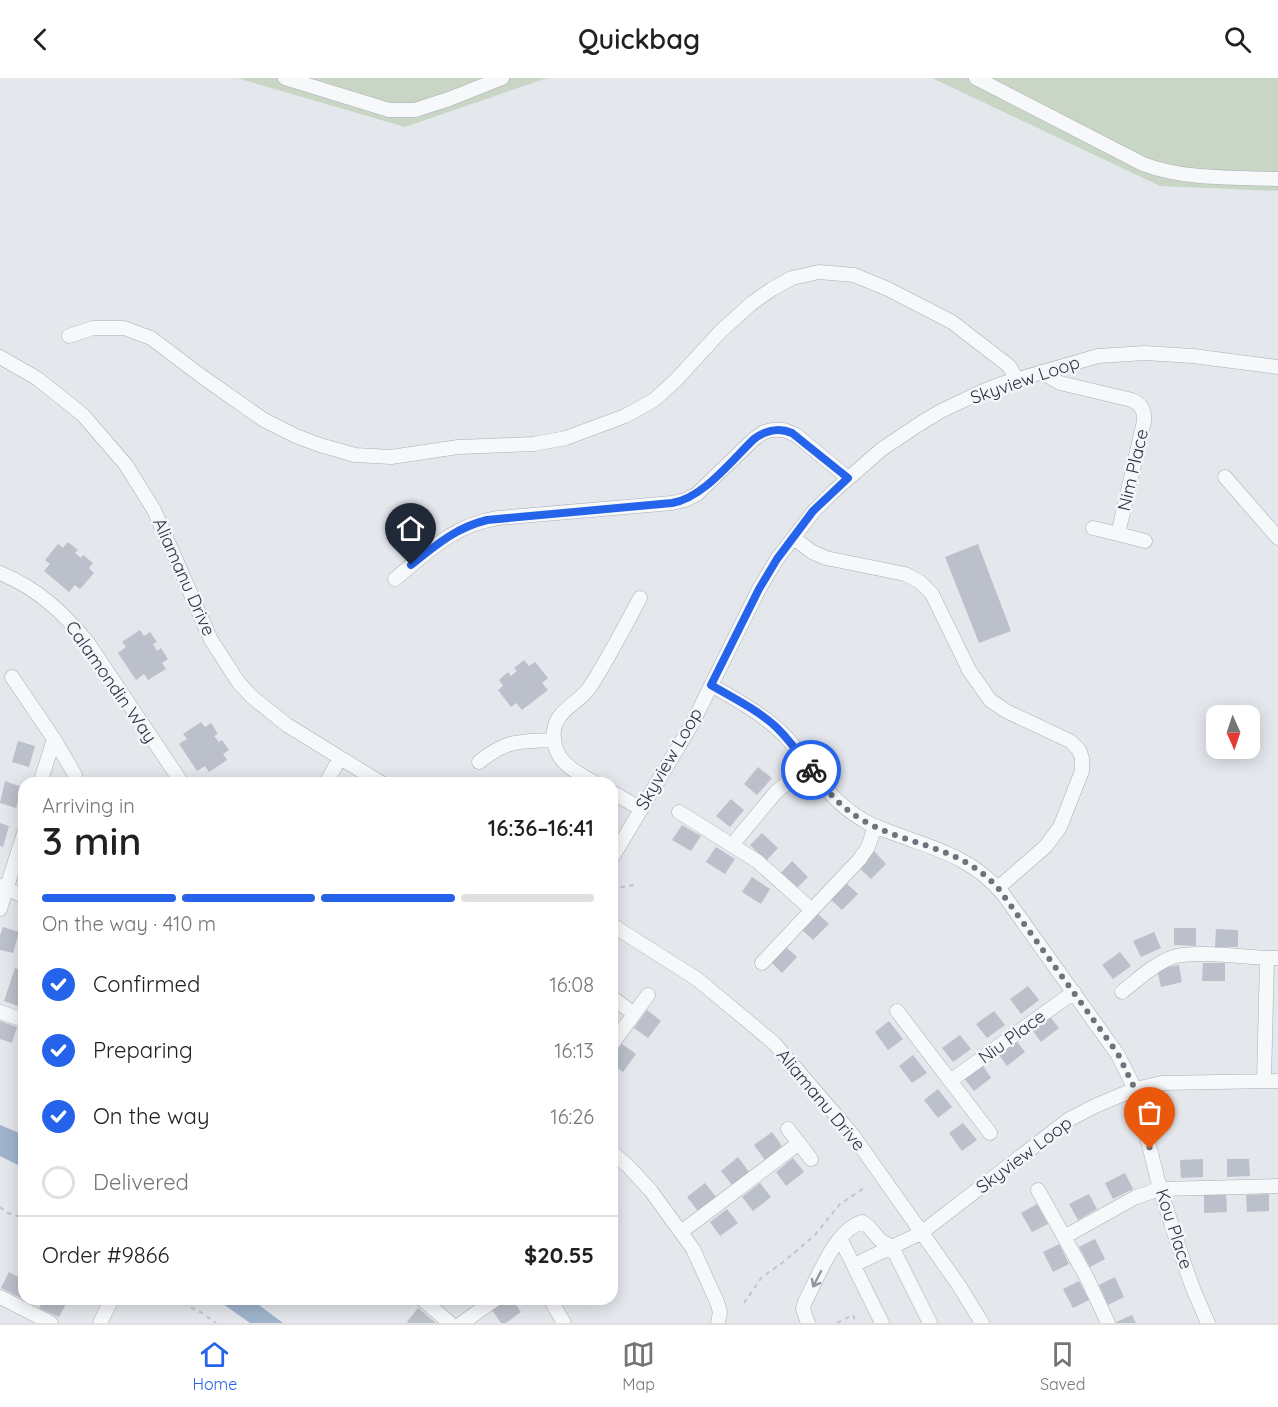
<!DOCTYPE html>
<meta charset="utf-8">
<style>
:root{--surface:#fff;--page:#f2f2f2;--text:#202124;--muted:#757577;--line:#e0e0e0;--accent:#2563eb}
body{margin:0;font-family:Quicksand,sans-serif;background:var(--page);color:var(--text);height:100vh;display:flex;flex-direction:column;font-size:22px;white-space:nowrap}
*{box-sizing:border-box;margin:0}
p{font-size:20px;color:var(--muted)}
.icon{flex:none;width:33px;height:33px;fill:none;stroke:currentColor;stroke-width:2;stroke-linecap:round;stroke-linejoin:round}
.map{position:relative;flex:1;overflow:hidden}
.sheet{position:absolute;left:18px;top:699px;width:600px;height:528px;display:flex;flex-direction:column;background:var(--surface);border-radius:18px;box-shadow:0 3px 15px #0003}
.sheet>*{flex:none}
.needle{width:39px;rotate:177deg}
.fabs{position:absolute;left:1206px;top:627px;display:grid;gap:12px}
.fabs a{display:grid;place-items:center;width:54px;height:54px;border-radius:12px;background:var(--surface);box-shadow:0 3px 15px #0003;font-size:30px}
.pin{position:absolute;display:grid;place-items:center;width:51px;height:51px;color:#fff;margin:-62px -26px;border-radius:50% 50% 50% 0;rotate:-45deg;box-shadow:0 0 6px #0007}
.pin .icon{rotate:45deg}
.courier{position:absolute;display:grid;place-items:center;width:60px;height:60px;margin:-30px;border:4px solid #2563eb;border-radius:50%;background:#fff;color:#222;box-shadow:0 2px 8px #0007}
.overview em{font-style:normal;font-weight:600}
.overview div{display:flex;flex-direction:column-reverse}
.overview{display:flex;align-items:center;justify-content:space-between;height:102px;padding:0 24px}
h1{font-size:39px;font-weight:600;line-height:45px}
.bar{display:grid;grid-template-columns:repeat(4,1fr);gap:9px 6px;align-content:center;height:72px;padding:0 24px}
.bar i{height:8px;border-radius:4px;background:var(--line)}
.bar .current{background:var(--accent)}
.bar p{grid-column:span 4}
.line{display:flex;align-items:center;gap:15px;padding:0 24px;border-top:2px solid var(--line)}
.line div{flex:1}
ol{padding:0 24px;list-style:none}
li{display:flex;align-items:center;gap:18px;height:66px}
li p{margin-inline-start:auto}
li .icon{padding:6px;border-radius:50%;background:var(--accent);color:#fff;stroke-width:4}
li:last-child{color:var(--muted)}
li i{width:33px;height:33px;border:3px solid var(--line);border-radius:50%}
header{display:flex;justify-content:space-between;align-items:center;height:78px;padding:0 24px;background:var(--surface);font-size:27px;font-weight:600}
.tabs{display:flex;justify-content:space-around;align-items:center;height:84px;border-top:2px solid var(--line);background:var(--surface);font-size:16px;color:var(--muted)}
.tabs a{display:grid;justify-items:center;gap:3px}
.tabs .current{color:var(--accent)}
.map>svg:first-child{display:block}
.green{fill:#c9d6c5}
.water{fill:#9fb4cc}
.building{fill:#bbc0ca}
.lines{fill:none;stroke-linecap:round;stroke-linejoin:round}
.minor-casing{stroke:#a9aeb7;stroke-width:15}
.path{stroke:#c2c5cb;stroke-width:2;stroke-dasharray:4.5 4.5;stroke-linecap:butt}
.minor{stroke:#f7f8fa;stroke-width:14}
.oneway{stroke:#9196a0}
.done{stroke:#6c737f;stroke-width:6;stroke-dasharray:0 10.8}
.route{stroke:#2563eb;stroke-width:8}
.labels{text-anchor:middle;stroke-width:5;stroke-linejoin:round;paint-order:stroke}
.street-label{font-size:18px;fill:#2b3445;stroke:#f4f6f9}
</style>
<header><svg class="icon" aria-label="back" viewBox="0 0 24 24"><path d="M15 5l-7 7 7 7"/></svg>Quickbag<svg class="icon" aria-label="search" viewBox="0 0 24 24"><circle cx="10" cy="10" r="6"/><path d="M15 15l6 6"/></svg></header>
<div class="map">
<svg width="1278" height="1245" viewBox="0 0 1278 1245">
<rect width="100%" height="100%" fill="#e4e7ec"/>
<path class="green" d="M237 0H547L405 49Z
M932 0H1278V113L1160 108Z"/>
<path class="water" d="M0 1047 24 1057V1090L0 1078Z
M216 1221H251L283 1245H250Z"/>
<path class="building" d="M68 464 78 472 75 475 81 480 83 477 93 485 89 490 94 495 80 511 75 507 69 514 44 493 50 486 45 482 58 466 63 470Z
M978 466 1011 553 979 565 945 479Z
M140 552 144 558 150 554 157 564 153 566 157 573 161 570 168 581 162 585 166 591 148 602 144 596 136 602 118 575 126 569 122 564Z
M524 582 529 588 535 584 548 600 542 605 548 612 522 632 516 625 511 629 498 612 503 608 499 602 508 594 511 598 517 593 514 590Z
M201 644 205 649 211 645 218 656 214 658 219 664 222 662 229 672 223 676 227 682 209 694 205 688 197 693 179 666 187 661 183 656Z
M18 663 35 668 29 689 12 684Z
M758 689 772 700 757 717 744 706Z
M5 703 22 709 16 730 0 725Z
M731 721 744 732 730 749 716 738Z
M0 745 9 748 3 769 0 768Z
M682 747 701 758 691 773 672 762Z
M762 755 778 770 766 783 750 767Z
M716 769 735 781 725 796 706 784Z
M874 773 886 786 871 801 858 789Z
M792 783 808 799 796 811 780 796Z
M752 799 770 811 761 826 742 814Z
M845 804 858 816 842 832 829 820Z
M816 834 829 846 813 862 800 850Z
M3 849 19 854 13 875 0 872V858Z
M1174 850H1196V868L1174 867Z
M1216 851 1238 852V869H1215Z
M1154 854 1161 870 1141 879 1133 863Z
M784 867 797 879 782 895 769 882Z
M1120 874 1131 888 1113 901 1102 887Z
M1203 885H1225V903H1202Z
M1179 887 1182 904 1161 909 1157 891Z
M15 890 24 893V930L4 923Z
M1028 908 1039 922 1021 936 1010 921Z
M647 932 661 943 648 960 634 950Z
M994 933 1005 947 987 960 976 946Z
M1048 936 1059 950 1041 964 1030 949Z
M0 943 17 949 12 965 0 961Z
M889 943 903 961 888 972 875 954Z
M960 957 971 971 953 984 942 970Z
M1014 960 1025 974 1007 988 996 973Z
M622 966 636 976 623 994 612 986V979Z
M913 977 927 995 912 1005 899 988Z
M981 985 991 1000 974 1013 963 999Z
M938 1011 952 1029 938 1040 924 1022Z
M963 1045 977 1062 962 1073 949 1055Z
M772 1054 782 1068 765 1082 754 1067Z
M738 1079 749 1094 732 1107 721 1093Z
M793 1080 804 1094 786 1108 776 1094Z
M1203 1081V1099L1181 1100 1180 1082Z
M1227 1081H1249L1250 1098 1227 1099Z
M1125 1095 1133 1111 1113 1121 1105 1105Z
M705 1105 716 1119 698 1133 687 1119Z
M760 1105 771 1119 753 1133 742 1119Z
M1089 1116 1097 1131 1078 1142 1069 1126Z
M1226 1116 1227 1134 1204 1135V1117Z
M1269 1116V1133L1247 1134 1246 1117Z
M1037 1126 1048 1146 1032 1154 1021 1135Z
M727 1131 738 1145 720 1158 710 1144Z
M1095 1161 1105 1181 1090 1189 1079 1169Z
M1059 1166 1069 1186 1053 1194 1043 1174Z
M9 1194 24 1202V1215L21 1220 1 1210Z
M1115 1199 1124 1219 1108 1227 1099 1207Z
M1079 1203 1089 1222 1073 1230 1063 1211Z
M44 1221H62L67 1224 59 1239 39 1230Z
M509 1221H512L521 1234 506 1245H501L492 1232Z
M418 1230 436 1245H408L407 1244Z
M1132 1237 1136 1245H1114Z"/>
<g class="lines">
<g class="minor-casing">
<path id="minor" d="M285 0 389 32H415L449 21 502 0
M976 0 1143 86C1185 102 1233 99 1278 101
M69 258 93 250H124L151 260 204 300 264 342 296 358 320 367 355 377 391 379 458 369 534 366 566 360 625 338 654 322 676 302 721 253 752 225 772 211 792 200 819 194 854 197 888 211 952 244 1009 288 1017 301
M0 279 38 301 83 337 126 387 154 432 211 562 239 605 252 619 287 647 381 705
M1041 294 1060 305 1132 322C1141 326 1145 333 1144 343L1118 456 1093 450
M1225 399 1278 460
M1118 456 1145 463
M794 460 812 474 826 480 905 496 920 504 932 516 969 592 990 622 1006 633 1070 663 1079 672 1082 680V693L1060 749 1046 768 998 810
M0 495C38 511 63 534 88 565L182 705
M395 501C429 473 453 447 498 440L672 425 685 422 697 416 754 361 764 354 772 352H784L796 357 848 400
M12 599 54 661 75 697
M711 607C737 622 765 637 786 659 813 689 825 720 863 742 874 749 888 753 901 758 942 773 973 781 1003 816L1118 977 1135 1011 1160 1111 1186 1191 1194 1213 1208 1245
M479 684C508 661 518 664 554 662
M40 705 54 661
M326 705 340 680
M595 705C576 694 555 685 554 660 553 653 555 644 560 638 568 627 582 621 590 609 608 581 624 550 640 520
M612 714 641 731
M679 734 757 783 812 832
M732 767 776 714 808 688
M612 780 692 646 759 511 777 481 814 433 834 413 882 371 921 345 941 333 981 314 1001 306 1098 278 1145 275 1193 278 1278 289
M0 808 24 818
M0 831 24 755
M612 847 697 901 774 965 852 1056 958 1206 982 1245
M762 885 859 782 868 769 875 748
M1122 914C1137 902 1154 886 1173 879 1192 872 1244 879 1267 880
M613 920 634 936
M897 933 990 1055
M0 934 24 942
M612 966 648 917
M950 1003 1074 914
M1264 1003 1267 880H1278
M788 1051 811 1081
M612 1074 629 1089 651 1113 693 1171 717 1224 720 1234 718 1245
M1038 1112 1087 1200 1108 1245
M681 1154 799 1065
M1064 1159 1136 1119 1160 1111 1278 1108
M840 1160 882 1245
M854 1187 921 1155 1068 1042 1095 1028 1135 1011 1162 1005 1278 1003
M0 1219 51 1245
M422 1221 450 1245
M550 1221 564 1245
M100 1245 112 1221
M462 1245 496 1221
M808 1245 803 1231 805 1224C818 1199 835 1152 862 1144L869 1149 880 1162 892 1169 930 1245"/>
</g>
<path class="path" d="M612 812 616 810 634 807
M0 1129 8 1135 24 1140
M175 1221 202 1235 216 1245
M744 1225 762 1199 782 1185 815 1157 840 1126 867 1108
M837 1245 853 1237 856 1245"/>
<use href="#minor" class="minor"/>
</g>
<defs><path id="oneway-shaft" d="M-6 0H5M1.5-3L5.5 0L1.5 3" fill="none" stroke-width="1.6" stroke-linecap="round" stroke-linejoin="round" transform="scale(1.5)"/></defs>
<use class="oneway" href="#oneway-shaft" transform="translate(817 1201) rotate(117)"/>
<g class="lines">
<path class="done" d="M811 692C826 712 841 730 864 743 910 769 959 767 998 810L1118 976 1135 1011 1150 1071"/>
<path class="route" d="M411 487C436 467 455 450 487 442L672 425C703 420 731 383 754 361 766 352 778 349 792 355L848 400 813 433 777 481 759 511 711 607C733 620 756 631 775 648 789 661 800 677 811 692"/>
</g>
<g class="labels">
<g class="street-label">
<text transform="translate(1025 302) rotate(-19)" y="6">Skyview Loop</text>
<text transform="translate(1133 392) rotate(-77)" y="6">Nim Place</text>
<text transform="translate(184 499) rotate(66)" y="6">Aliamanu Drive</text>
<text transform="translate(111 604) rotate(55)" y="6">Calamondin Way</text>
<text transform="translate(669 681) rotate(-60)" y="6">Skyview Loop</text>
<text transform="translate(1012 959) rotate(-36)" y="6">Niu Place</text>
<text transform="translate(821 1022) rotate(50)" y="6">Aliamanu Drive</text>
<text transform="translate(1024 1077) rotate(-37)" y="6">Skyview Loop</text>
<text transform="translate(1174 1151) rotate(72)" y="6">Kou Place</text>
</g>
</g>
</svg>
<div class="fabs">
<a><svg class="needle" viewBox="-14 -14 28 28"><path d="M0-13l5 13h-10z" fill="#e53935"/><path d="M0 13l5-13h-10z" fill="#757577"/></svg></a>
</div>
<div class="pin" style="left:1150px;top:1071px;background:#ea580c"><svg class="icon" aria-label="bag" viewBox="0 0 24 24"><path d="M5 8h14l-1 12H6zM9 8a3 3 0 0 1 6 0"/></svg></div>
<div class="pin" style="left:411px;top:487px;background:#1f2937"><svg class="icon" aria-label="home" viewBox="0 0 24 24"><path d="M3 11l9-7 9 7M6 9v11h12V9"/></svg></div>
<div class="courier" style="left:811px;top:692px"><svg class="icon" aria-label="bike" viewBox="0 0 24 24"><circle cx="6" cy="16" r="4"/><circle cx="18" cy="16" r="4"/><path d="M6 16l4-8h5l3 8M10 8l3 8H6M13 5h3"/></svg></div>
<section class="sheet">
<div class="overview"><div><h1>3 min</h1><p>Arriving in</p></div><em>16:36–16:41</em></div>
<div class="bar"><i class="current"></i><i class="current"></i><i class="current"></i><i></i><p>On the way · 410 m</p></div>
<ol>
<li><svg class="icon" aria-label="check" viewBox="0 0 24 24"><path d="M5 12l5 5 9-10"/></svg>Confirmed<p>16:08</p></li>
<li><svg class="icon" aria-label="check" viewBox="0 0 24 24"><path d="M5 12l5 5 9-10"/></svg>Preparing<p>16:13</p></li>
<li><svg class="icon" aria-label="check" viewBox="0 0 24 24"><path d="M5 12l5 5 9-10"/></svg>On the way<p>16:26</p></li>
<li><i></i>Delivered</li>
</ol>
<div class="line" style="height:78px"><div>Order #9866</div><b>$20.55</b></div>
</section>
</div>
<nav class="tabs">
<a class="current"><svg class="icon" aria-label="home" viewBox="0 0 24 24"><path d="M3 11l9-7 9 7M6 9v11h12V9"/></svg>Home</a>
<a><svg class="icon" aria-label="map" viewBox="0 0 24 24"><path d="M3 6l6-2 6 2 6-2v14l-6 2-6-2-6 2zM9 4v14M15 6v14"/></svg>Map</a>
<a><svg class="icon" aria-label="saved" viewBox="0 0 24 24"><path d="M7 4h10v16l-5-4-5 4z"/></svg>Saved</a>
</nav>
